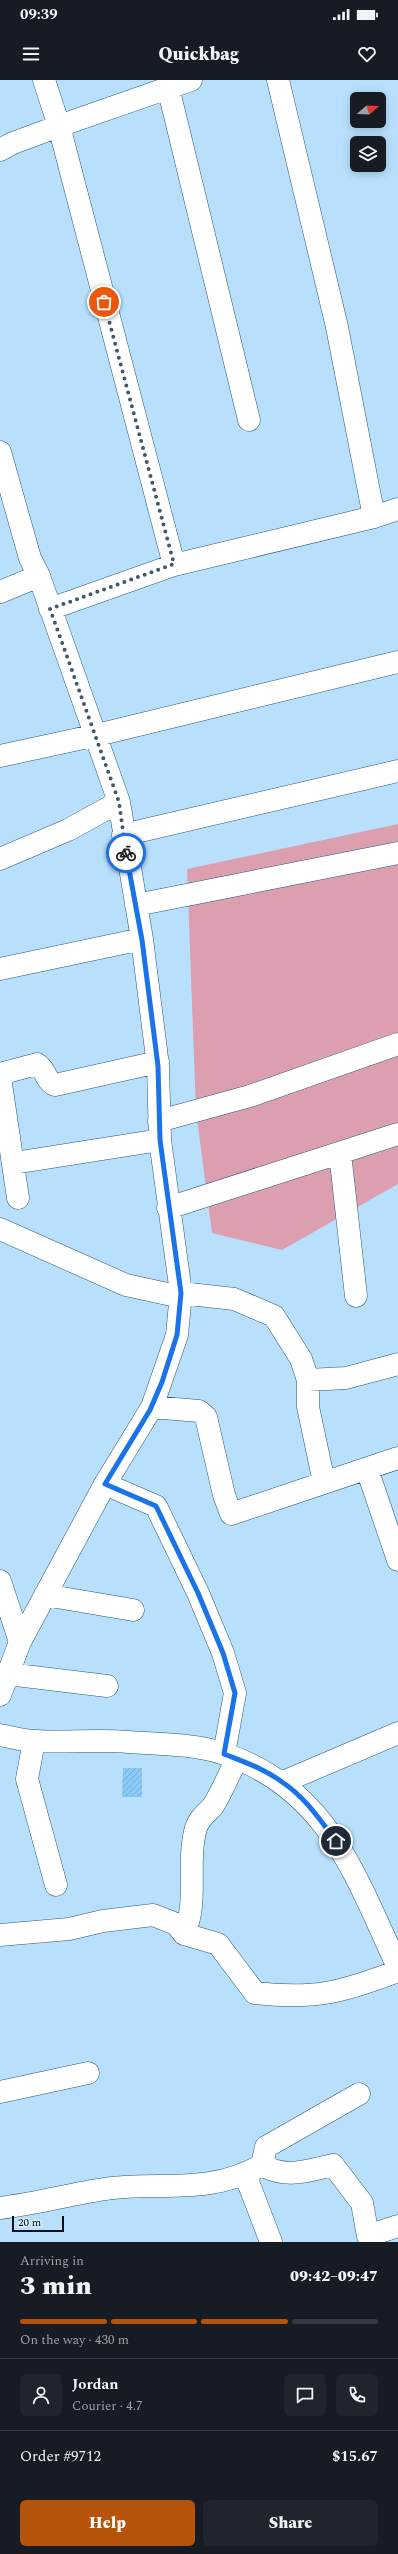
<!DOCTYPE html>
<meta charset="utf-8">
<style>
:root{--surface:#171b24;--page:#20242c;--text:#f1f3f6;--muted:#9ea1a6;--line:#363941;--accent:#b45309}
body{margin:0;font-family:Spectral,serif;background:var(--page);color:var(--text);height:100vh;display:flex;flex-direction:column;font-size:15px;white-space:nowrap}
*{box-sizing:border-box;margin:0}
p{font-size:13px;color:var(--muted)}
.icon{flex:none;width:22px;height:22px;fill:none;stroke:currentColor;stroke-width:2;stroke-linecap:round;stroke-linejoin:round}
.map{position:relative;height:2162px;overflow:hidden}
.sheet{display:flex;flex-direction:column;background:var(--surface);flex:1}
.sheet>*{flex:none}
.needle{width:26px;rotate:71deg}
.fabs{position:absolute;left:350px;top:12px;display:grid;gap:8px}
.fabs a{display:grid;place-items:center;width:36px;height:36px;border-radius:6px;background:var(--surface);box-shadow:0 2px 10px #0003;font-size:20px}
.scale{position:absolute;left:12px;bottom:10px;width:52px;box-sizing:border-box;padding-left:4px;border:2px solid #010f1c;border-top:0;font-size:11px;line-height:14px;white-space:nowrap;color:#010f1c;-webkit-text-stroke:3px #d7eaf9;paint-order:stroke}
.pin{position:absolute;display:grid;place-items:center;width:34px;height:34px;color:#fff;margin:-17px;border:2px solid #fff;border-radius:50%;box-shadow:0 1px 4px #0007}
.courier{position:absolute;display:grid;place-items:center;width:40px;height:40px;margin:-20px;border:3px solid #1a73e8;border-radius:50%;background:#fff;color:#222;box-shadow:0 1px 5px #0007}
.headline em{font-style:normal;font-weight:800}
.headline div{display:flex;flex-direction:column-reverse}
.headline{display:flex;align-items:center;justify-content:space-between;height:68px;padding:0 20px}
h1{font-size:26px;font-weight:800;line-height:30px}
.bar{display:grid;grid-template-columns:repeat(4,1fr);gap:6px 4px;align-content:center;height:48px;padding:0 20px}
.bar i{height:5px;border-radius:3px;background:var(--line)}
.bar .active{background:var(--accent)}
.bar p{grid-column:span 4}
.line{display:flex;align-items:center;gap:10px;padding:0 20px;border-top:1px solid var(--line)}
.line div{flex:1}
.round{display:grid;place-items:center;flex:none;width:42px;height:42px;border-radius:6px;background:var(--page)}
.action{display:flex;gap:8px;margin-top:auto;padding:8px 20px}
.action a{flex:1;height:46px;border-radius:6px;background:var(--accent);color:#fff;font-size:16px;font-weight:800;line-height:46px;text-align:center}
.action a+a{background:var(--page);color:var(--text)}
.status{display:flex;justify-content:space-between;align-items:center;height:28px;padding:0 20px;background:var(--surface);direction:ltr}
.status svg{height:11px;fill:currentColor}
header{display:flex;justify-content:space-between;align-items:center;height:52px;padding:0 20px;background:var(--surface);font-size:18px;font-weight:800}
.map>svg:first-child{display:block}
.grass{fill:#dc9fb0}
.building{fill:url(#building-hatch)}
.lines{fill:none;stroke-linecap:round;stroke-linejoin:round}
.minor-casing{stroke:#295777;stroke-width:23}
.minor{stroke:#fff;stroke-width:22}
.done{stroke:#41586b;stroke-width:4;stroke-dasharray:0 7.2}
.route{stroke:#1a73e8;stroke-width:5}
</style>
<div class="status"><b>09:39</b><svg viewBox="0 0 49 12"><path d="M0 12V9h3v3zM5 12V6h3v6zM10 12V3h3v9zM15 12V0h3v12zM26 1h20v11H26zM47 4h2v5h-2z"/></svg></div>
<header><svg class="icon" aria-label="menu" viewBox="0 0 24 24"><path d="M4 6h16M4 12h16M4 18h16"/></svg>Quickbag<svg class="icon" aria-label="heart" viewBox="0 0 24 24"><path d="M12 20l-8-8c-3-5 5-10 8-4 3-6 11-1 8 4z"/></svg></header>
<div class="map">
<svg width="398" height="2162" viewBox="0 0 398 2162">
<defs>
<pattern id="building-hatch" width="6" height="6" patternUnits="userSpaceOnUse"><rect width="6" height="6" fill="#89caf9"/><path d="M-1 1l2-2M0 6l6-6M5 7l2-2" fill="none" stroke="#74acd5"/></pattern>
</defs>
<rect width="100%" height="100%" fill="#b8e0fd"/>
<path class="grass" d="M398 744V1104L282 1170 212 1153 196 1031 187 789Z"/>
<path class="building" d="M123 1688H142V1717H122Z"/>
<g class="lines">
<g class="minor-casing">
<path id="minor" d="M44 0 59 46 174 485
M278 0 337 247 374 437 398 429
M168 7 249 340
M0 70 13 63 59 46 191 0
M0 372 30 478 39 496 119 722 142 859 158 986 160 1060 181 1213 177 1255 152 1327 105 1404 20 1562 0 1615
M0 512 39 496
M50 529 174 485 374 437
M0 676 97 655 398 582
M123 755 398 691
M0 779 68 750 119 722
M136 825 398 773
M0 889 142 859
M0 994 37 984C46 989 45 1001 55 1005L158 982
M0 997 18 1118
M159 1041 250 1016 398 964
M340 1073 356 1216
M14 1083 160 1060
M168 1128 398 1054
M0 1149 126 1205 181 1217
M181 1213 234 1219 274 1236 301 1279 308 1300V1327L324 1402
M308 1300 346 1298 398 1284
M152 1327 199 1331 206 1337 224 1415 231 1434 398 1378
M367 1389 398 1480
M105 1404 156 1426 198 1513 223 1573 235 1613 224 1674
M0 1501 20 1562
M45 1515 133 1530
M8 1594 107 1606
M0 1655C12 1657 24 1661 36 1661 67 1663 98 1659 129 1662 160 1664 196 1664 225 1674 329 1710 355 1796 398 1887
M34 1661 27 1699 56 1805
M283 1702 398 1653
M184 1854C199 1820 186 1783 196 1748 199 1738 207 1733 213 1726 222 1712 229 1694 237 1679
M0 1855 69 1849 103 1841 153 1835 176 1844 184 1854 218 1864 255 1913C315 1920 343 1912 398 1891
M0 2012 88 1993
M359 2014 266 2067 262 2085C286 2099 307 2091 333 2085L362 2123 368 2156 398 2146
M245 2094 271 2162
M0 2128C35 2124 70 2114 105 2109 163 2101 206 2116 262 2085"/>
</g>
<use href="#minor" class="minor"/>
</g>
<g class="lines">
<path class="done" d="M104 222 174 484 50 529 119 722 126 773"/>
<path class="route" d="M126 773 142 860 158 986 160 1060 181 1213 177 1255 162 1302 150 1330 105 1404 156 1426 198 1513 223 1573 235 1613 224 1674C244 1682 265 1689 282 1702 304 1716 321 1741 336 1761"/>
</g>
</svg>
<div class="fabs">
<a><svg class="needle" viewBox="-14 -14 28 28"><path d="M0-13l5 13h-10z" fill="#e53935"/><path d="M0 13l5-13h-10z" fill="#9ea1a6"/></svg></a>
<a><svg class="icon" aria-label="layers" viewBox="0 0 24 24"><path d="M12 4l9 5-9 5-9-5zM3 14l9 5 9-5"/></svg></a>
</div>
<div class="scale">20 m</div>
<div class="pin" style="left:104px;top:222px;background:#ea580c"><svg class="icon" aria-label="bag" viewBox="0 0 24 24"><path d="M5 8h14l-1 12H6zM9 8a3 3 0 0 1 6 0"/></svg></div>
<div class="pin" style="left:336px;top:1761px;background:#1f2937"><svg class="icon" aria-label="home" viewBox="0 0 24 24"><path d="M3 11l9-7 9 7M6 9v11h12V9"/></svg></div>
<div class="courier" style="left:126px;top:773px"><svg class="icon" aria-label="bike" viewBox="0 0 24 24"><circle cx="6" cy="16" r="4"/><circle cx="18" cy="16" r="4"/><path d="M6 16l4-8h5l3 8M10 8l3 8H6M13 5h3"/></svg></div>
</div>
<section class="sheet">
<div class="headline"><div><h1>3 min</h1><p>Arriving in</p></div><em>09:42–09:47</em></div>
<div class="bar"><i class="active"></i><i class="active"></i><i class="active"></i><i></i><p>On the way · 430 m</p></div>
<div class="line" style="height:72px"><a class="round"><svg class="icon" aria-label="person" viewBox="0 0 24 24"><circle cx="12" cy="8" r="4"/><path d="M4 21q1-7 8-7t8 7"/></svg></a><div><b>Jordan</b><p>Courier · 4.7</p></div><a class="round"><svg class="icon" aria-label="chat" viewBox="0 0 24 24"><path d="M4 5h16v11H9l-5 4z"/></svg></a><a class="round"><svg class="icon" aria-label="phone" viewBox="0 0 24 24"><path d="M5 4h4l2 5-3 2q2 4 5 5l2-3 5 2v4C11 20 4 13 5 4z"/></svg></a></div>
<div class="line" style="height:52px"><div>Order #9712</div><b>$15.67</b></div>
<div class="action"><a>Help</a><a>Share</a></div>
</section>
